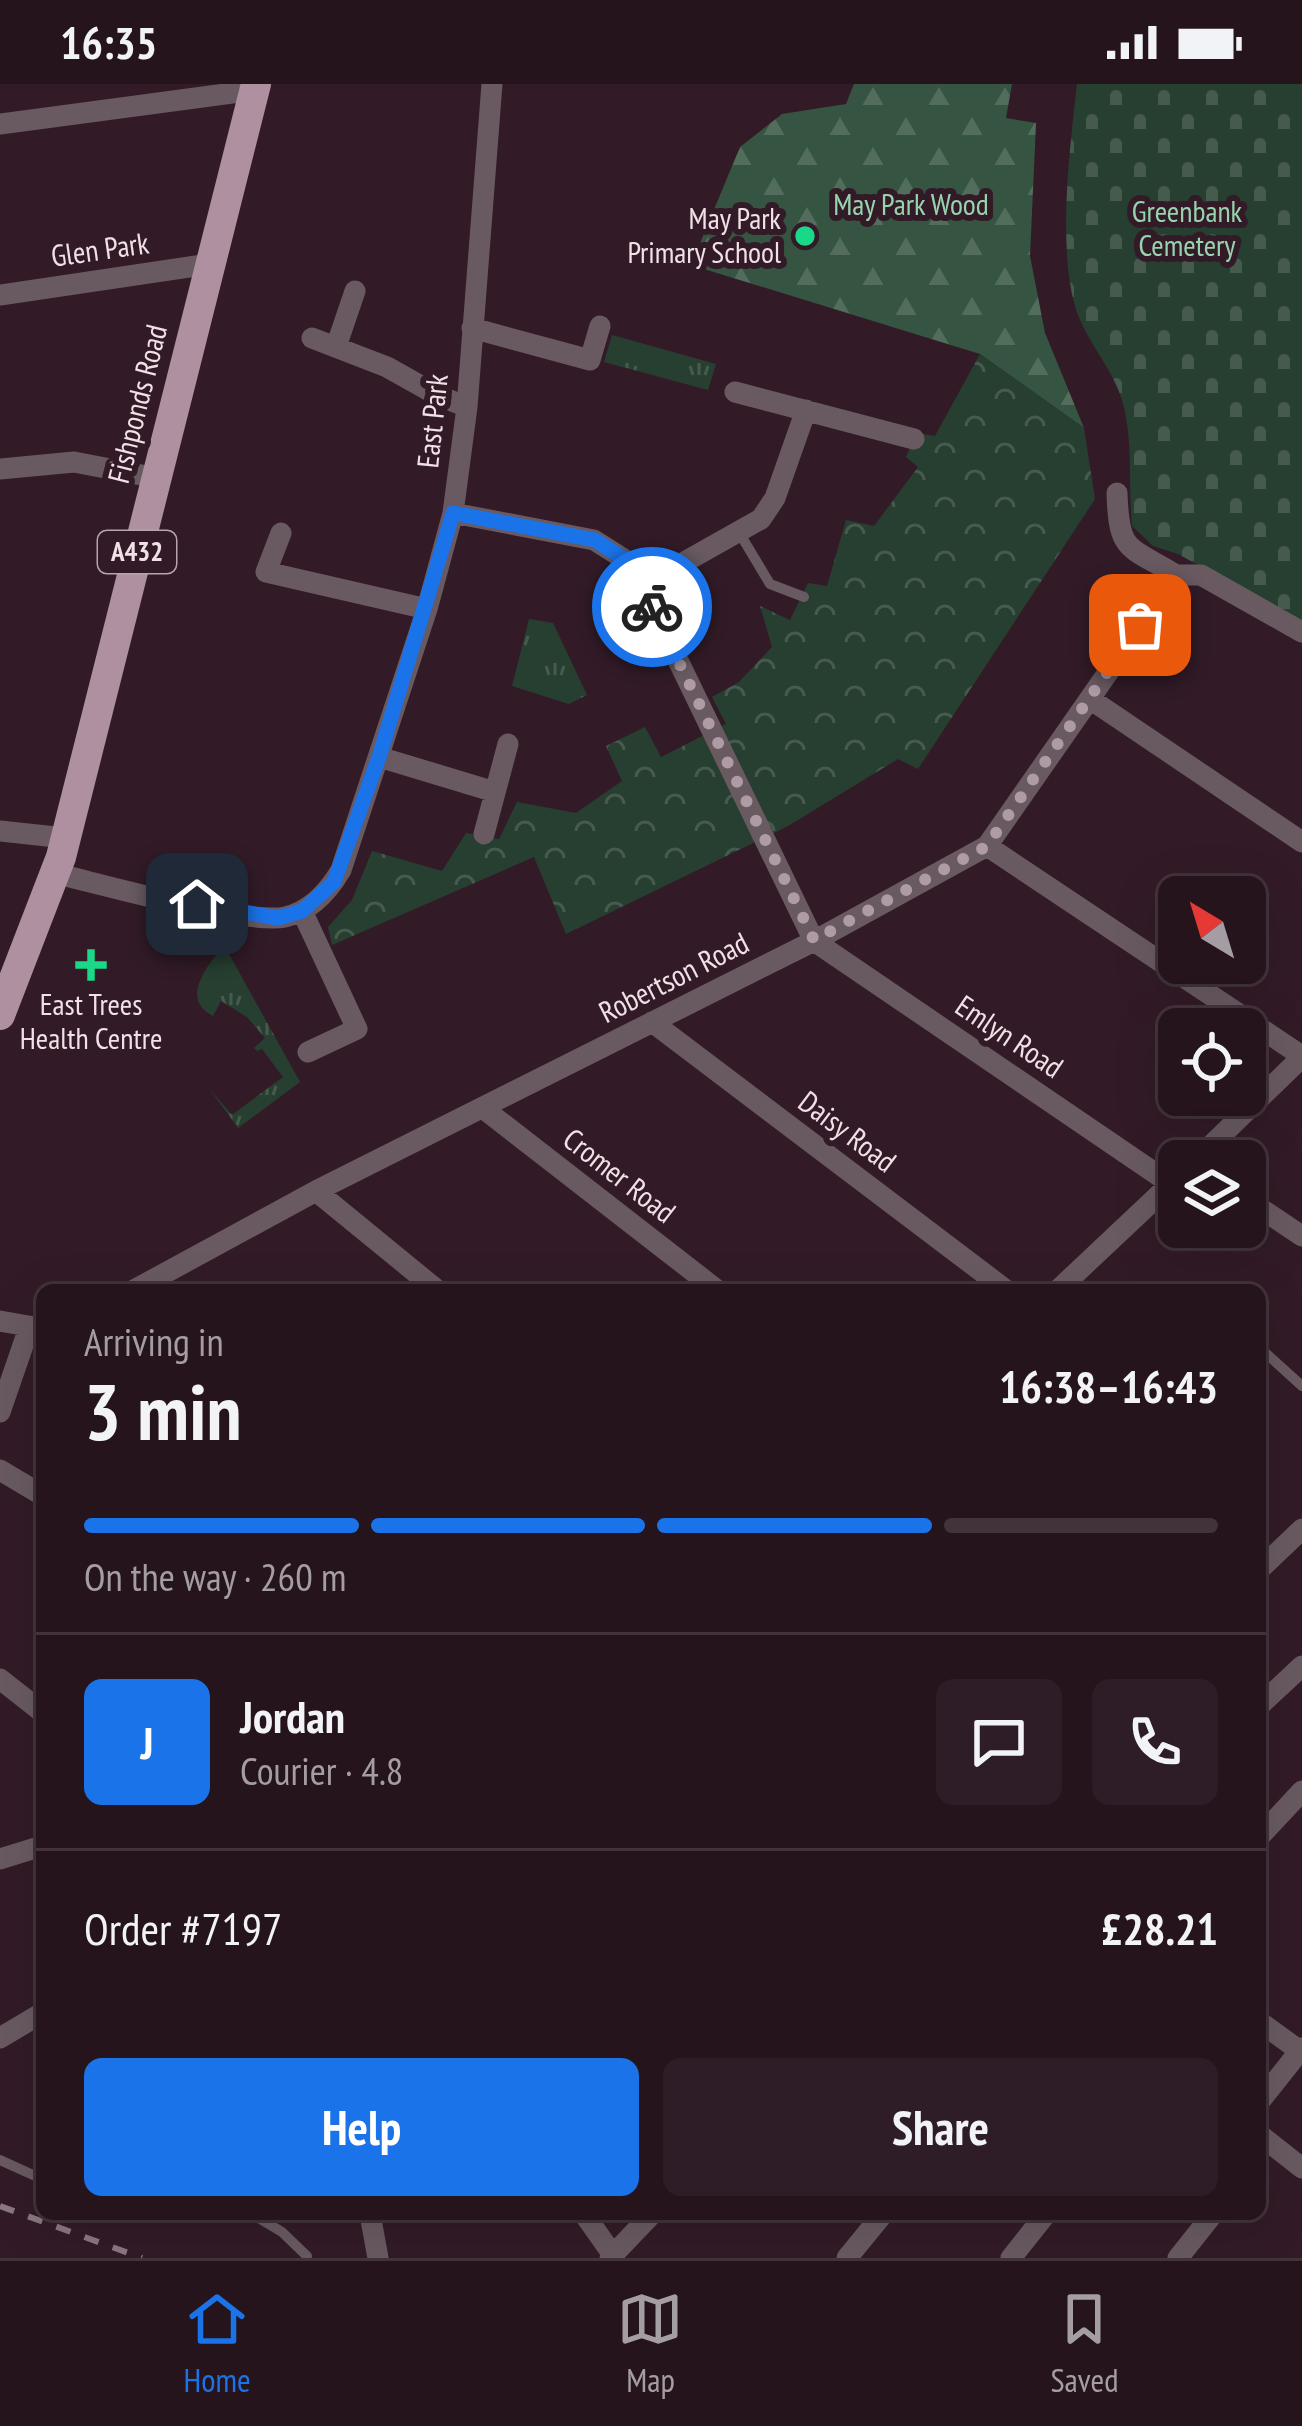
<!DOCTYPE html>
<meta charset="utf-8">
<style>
:root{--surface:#26141d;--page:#2e1d26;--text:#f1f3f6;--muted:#a49ea4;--line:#42333b;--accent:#1a73e8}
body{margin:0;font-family:"PT Sans Narrow",sans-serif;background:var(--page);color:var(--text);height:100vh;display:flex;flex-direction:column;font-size:45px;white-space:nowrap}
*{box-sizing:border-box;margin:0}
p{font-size:39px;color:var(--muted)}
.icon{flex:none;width:66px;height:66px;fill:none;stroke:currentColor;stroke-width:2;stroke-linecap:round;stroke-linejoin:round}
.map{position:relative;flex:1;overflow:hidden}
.drawer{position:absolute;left:36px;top:1200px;width:1230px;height:936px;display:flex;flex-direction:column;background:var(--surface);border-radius:18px;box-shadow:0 12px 48px #0002,0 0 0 3px var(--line)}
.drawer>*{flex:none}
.needle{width:78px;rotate:322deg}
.buttons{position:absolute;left:1158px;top:792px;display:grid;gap:24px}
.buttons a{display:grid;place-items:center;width:108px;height:108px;border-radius:18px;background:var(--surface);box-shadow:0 12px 48px #0002,0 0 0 3px var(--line);font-size:60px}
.pin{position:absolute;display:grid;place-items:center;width:102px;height:102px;color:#fff;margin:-51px;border-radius:24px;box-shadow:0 6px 18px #0006}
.courier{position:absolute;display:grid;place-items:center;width:120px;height:120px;margin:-60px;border:9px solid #1a73e8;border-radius:50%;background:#fff;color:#222;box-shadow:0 3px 15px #0007}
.headline em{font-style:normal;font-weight:600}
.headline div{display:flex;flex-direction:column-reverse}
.headline{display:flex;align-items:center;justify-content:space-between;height:204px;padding:0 48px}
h1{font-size:78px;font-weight:600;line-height:90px}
.bar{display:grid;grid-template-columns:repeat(4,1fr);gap:18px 12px;align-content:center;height:144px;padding:0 48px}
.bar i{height:15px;border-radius:9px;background:var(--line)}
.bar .current{background:var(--accent)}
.bar p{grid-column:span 4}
.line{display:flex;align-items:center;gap:30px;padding:0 48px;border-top:3px solid var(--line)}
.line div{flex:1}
.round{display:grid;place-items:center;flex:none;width:126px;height:126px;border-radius:18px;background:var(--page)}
.action{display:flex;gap:24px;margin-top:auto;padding:24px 48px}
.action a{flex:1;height:138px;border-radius:18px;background:var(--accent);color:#fff;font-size:48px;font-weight:600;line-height:138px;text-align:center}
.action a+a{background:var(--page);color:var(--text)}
.status{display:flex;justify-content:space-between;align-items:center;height:84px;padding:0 60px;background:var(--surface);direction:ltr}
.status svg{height:33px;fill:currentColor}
.dock{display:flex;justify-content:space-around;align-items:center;height:168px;border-top:3px solid var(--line);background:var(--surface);font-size:33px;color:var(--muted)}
.dock a{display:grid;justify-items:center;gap:6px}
.dock .current{color:var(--accent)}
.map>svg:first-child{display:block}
.grass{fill:url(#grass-tufts)}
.forest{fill:url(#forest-firs)}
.cemetery{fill:url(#cemetery-stones)}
.park{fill:url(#park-crowns)}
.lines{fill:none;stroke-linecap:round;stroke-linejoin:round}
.service{stroke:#695a61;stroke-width:10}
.minor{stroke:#695a61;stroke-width:21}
.primary{stroke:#af90a0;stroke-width:30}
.rail{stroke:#8b7781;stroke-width:6;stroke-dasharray:15 15;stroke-linecap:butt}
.done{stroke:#ae9ba4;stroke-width:12;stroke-dasharray:0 21.6}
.route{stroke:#1a73e8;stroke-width:15}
.poi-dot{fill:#19d989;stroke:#321b27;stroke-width:4.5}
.labels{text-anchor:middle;stroke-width:12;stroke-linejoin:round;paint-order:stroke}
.shield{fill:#321b27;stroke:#b7a5ad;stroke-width:3}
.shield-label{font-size:27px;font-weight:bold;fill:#f0e0e7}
.park-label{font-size:30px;fill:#97d3af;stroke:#321b27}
.poi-label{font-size:30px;fill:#f0e0e7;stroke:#321b27;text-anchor:end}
.street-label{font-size:30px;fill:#f0e0e7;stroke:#321b27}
</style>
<div class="status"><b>16:35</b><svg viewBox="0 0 49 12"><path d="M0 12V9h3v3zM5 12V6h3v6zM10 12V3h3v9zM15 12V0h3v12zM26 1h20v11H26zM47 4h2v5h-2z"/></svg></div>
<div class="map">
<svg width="1302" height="2174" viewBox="0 0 1302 2174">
<defs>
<pattern id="grass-tufts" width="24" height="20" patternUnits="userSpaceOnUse" patternTransform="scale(3)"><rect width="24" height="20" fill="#263f30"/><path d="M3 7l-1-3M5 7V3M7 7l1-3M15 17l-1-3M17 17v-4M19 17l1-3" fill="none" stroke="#465a4e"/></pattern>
<pattern id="forest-firs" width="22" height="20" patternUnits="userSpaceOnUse" patternTransform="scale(3)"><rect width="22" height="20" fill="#355542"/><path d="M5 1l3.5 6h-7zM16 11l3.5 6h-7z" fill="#536d5d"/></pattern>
<pattern id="cemetery-stones" width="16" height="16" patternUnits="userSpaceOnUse" patternTransform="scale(3)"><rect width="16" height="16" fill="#263f30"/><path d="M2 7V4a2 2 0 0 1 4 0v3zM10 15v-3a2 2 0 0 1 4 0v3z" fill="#465a4e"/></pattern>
<pattern id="park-crowns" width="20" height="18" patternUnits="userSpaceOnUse" patternTransform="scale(3)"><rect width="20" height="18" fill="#263f30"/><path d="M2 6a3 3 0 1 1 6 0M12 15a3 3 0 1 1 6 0" fill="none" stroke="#465a4e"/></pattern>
</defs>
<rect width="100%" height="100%" fill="#321b27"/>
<path class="grass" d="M612 251 716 280 708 306 604 278Z
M529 535 553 539 587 611 569 620 512 602Z
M224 861 300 998 238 1044 209 1004 232 1031 283 993 262 965 257 967 254 964 265 954 247 933 221 917 213 932C179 915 208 881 224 861Z"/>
<path class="forest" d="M854 0H1012L1006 34 1036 39 1030 172 1045 249 1084 344 980 270 691 181 740 63 782 30 846 20Z"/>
<path class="cemetery" d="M1077 0H1302V538L1178 470 1153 462 1132 442C1128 400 1134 353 1121 313 1111 283 1089 260 1078 231 1056 172 1070 63 1077 0Z"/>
<path class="park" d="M980 270 1084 344 1095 415 918 685 898 675 788 742 566 850 534 773 332 861 328 843 352 816 372 767 442 787 466 749 499 755 517 718 576 729 622 697 606 662 645 643 661 673 726 640 712 613 739 598 772 563 760 522 790 536 808 499 827 502 846 436 874 442 918 383 906 373 917 349 935 352Z"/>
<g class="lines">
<path class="service" d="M740 450 770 500 804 513
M1260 1264 1302 1302
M0 2076 42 2095
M118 2130 131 2134 149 2130
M252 2130 282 2148 307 2172"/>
<path class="minor" d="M0 40 255 6
M0 211 209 180
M472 244 590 276 600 242
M312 254 387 283 437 311 467 323
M336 263 355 207
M735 308 914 355
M0 385 74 378 157 394
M1117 409C1119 469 1127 461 1176 491
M453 429 594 456 624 475 642 502 814 857 1171 1100
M281 449 266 488 427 525
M642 502 761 435 775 414 806 326
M1090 615 1302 758
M379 673 495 708
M0 747 65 754
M484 750 508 660
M987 762 1302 972
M54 789C101 800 246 841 285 833 311 827 328 808 341 786L427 525 453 429 467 323 492 0
M302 827 357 945 308 968
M652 938 1006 1206
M484 1025 717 1206
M1195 1077 1302 973
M316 1107 437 1206
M1245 1114 1302 1152
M134 1206 316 1107 814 857 987 762 1176 491H1201L1302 548
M1058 1206 1179 1092
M0 1237 40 1244
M0 1328 29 1244
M0 1386 42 1411
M1260 1485 1302 1445
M0 1595 42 1628
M1260 1621 1302 1582
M1260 1752 1302 1707
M0 1775 42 1762
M1260 1938 1300 1967
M0 1954 42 1929
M1260 2017 1302 1964
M1260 2051 1302 2084
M370 2130 378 2174
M584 2130 613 2171
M610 2174 652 2130
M847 2174 883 2130
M1011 2174 1046 2130
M1178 2174 1213 2130"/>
<path class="primary" d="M0 931 61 773 256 0"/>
<path class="rail" d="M0 2122 142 2174"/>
</g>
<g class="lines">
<path class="done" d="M652 523 814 856 987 762 1140 541"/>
<path class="route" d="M197 820 278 834 302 827 334 798 379 673 453 429 595 456 624 475 652 523"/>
</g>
<g class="poi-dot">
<circle cx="805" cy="152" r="12"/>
<path d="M85 863h12v12h12v12h-12v12h-12v-12h-12v-12h12z"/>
</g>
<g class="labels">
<rect class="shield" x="98" y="447" width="78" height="42" rx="9"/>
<g class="shield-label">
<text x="137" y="477">A432</text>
</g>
<g class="park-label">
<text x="911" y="131">May Park Wood</text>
<text x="1187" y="138">Greenbank<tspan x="1187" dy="34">Cemetery</tspan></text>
</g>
<g class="poi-label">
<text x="781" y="145">May Park<tspan x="781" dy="34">Primary School</tspan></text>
<text x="91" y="931" text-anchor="middle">East Trees<tspan x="91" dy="34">Health Centre</tspan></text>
</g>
<g class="street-label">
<text transform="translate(100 166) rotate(-8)" y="10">Glen Park</text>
<text transform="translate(138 320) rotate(-76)" y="10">Fishponds Road</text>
<text transform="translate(433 337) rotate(-84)" y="10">East Park</text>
<text transform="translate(674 894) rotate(-27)" y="10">Robertson Road</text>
<text transform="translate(1009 953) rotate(34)" y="10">Emlyn Road</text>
<text transform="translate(847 1048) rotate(37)" y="10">Daisy Road</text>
<text transform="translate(619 1092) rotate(38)" y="10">Cromer Road</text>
</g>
</g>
</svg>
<div class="buttons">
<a><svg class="needle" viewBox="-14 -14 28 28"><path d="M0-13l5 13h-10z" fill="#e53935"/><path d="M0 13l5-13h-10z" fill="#a49ea4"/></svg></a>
<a><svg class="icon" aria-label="locate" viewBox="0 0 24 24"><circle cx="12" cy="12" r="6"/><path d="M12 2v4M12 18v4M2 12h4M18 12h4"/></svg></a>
<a><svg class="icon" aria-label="layers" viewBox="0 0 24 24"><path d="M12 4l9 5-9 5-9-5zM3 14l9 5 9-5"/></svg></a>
</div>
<div class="pin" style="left:1140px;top:541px;background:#ea580c"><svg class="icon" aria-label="bag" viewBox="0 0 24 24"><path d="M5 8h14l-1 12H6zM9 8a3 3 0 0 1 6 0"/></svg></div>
<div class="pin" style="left:197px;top:820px;background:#1f2937"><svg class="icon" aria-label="home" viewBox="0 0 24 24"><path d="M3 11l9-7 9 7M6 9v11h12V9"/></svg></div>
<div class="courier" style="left:652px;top:523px"><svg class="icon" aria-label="bike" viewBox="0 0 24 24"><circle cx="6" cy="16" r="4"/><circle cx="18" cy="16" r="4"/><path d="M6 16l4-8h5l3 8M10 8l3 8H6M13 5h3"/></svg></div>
<section class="drawer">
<div class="headline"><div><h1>3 min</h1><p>Arriving in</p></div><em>16:38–16:43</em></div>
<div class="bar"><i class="current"></i><i class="current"></i><i class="current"></i><i></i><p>On the way · 260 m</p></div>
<div class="line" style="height:216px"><b class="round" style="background:var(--accent);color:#fff">J</b><div><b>Jordan</b><p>Courier · 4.8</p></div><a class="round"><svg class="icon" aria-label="chat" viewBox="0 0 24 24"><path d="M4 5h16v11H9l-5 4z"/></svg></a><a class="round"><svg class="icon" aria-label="phone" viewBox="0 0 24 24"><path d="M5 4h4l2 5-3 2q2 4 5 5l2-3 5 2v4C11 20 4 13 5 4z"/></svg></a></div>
<div class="line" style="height:156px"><div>Order #7197</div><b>£28.21</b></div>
<div class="action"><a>Help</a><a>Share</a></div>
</section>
</div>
<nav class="dock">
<a class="current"><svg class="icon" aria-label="home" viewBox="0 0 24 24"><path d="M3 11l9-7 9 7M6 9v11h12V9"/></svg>Home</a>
<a><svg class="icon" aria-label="map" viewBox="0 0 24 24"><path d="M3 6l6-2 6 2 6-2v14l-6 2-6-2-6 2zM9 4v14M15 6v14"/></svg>Map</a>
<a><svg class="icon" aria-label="saved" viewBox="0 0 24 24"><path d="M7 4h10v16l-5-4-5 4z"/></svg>Saved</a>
</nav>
